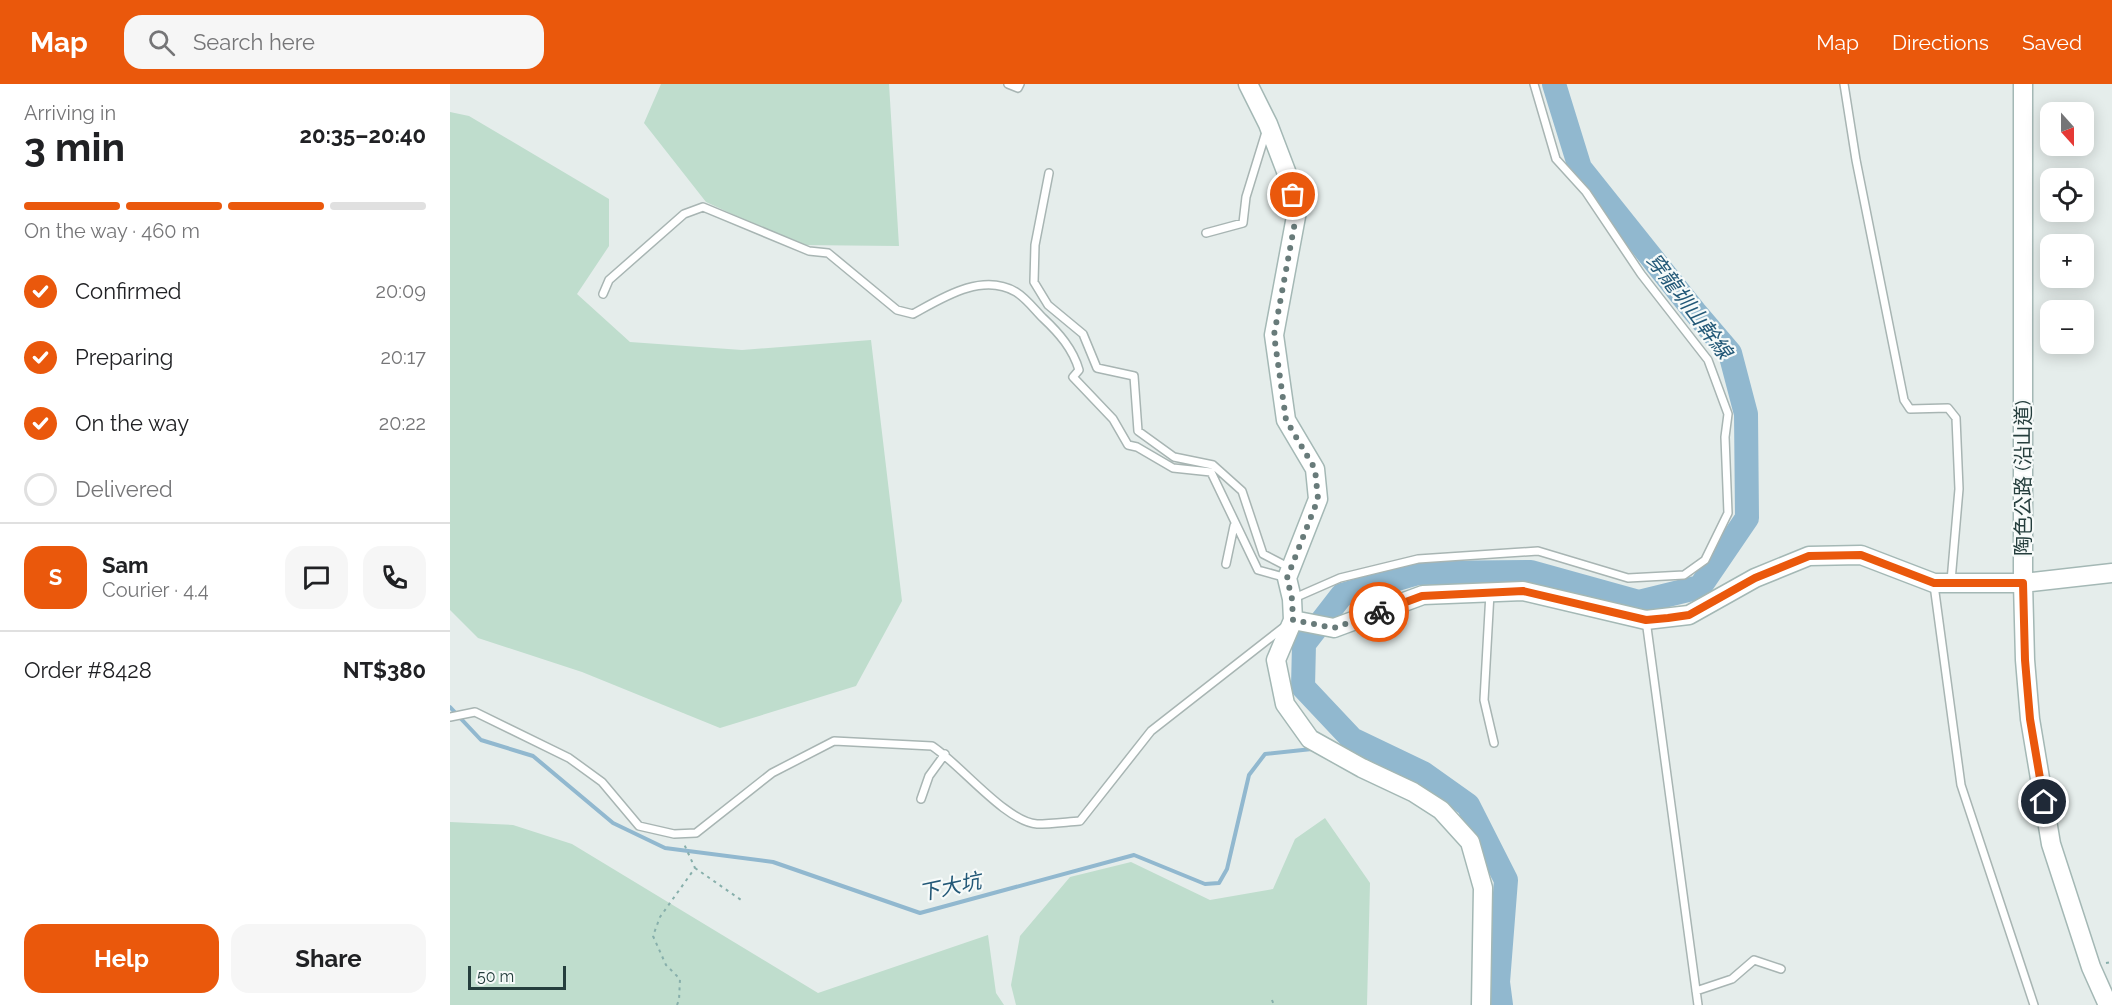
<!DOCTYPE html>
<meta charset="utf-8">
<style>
:root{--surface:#fff;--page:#f6f6f6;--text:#202124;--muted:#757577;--line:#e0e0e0;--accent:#ea580c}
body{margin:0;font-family:Raleway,"Noto Sans TC",sans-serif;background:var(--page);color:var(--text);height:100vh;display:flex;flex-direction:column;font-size:22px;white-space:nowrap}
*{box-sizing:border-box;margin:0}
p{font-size:20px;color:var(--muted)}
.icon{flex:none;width:33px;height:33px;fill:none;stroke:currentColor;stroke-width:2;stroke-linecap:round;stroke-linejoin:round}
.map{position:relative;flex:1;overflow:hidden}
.side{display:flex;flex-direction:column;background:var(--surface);width:450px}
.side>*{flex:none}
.needle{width:39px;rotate:159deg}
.buttons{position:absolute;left:1590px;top:18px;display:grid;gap:12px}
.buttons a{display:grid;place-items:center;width:54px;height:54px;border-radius:12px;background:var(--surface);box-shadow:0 3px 15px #0003;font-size:30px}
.scale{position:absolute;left:18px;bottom:15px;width:98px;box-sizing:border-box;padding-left:6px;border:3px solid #253e3d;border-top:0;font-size:16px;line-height:21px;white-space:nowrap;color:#253e3d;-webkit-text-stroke:4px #f6faf9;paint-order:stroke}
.pin{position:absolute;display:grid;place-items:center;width:51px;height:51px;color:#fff;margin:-26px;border:3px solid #fff;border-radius:50%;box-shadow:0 2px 6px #0007}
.courier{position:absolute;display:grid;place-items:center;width:60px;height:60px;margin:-30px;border:4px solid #ea580c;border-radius:50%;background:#fff;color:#222;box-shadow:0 2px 8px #0007}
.overview em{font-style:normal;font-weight:700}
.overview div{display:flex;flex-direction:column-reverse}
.overview{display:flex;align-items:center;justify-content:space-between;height:102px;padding:0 24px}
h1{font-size:39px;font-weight:700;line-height:45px}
.bar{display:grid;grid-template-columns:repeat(4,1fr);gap:9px 6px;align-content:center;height:72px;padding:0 24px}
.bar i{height:8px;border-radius:4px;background:var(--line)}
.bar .selected{background:var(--accent)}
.bar p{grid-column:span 4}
.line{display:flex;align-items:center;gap:15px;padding:0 24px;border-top:2px solid var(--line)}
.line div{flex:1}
.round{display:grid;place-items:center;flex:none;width:63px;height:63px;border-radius:18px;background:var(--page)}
ol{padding:0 24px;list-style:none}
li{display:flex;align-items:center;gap:18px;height:66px}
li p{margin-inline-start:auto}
li .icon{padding:6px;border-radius:50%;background:var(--accent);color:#fff;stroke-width:4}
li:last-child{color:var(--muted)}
li i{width:33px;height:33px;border:3px solid var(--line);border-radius:50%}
.cta{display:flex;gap:12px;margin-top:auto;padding:12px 24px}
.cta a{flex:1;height:69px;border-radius:18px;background:var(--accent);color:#fff;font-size:24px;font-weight:700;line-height:69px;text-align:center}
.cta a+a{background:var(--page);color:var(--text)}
header{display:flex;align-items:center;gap:36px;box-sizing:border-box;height:84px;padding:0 30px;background:var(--accent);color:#fff}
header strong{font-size:28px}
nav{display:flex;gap:33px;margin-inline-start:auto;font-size:21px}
.search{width:420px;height:54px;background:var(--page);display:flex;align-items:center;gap:15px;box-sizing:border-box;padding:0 21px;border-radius:18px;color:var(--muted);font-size:22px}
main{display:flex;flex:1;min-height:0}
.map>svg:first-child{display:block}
.green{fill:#bfddcd}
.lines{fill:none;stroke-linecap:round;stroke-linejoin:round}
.stream{stroke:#91b8cf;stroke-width:4}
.river{stroke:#91b8cf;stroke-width:24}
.lane-casing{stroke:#a8b5b3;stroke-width:10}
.secondary-casing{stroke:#a4b8b5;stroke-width:21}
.path{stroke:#87afab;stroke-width:2;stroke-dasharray:3 4.5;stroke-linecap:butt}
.lane{stroke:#fff;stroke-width:7}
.secondary{stroke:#fff;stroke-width:18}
.done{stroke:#687b7a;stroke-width:6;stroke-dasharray:0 10.8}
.route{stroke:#ea580c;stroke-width:8}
.labels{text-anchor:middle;stroke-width:4.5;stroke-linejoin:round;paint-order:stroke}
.street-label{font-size:20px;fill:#253e3d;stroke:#f6faf9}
.water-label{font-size:21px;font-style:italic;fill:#225877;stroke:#f6faf9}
</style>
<header>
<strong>Map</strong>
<div class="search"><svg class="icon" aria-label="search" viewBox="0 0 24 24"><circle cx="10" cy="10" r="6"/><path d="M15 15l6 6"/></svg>Search here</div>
<nav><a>Map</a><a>Directions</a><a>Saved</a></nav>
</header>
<main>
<section class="side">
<div class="overview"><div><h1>3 min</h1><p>Arriving in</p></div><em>20:35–20:40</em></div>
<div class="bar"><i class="selected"></i><i class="selected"></i><i class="selected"></i><i></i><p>On the way · 460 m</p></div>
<ol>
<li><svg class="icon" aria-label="check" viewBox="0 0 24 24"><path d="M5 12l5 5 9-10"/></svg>Confirmed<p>20:09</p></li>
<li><svg class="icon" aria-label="check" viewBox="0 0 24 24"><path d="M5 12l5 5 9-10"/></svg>Preparing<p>20:17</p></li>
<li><svg class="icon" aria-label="check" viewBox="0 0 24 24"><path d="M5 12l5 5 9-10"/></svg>On the way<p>20:22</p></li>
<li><i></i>Delivered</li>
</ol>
<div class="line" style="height:108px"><b class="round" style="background:var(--accent);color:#fff">S</b><div><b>Sam</b><p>Courier · 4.4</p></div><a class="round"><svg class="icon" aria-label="chat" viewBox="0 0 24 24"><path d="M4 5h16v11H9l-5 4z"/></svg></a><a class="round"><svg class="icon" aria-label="phone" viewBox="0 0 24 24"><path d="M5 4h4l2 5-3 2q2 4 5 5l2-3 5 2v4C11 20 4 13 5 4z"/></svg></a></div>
<div class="line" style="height:78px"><div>Order #8428</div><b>NT$380</b></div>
<div class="cta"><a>Help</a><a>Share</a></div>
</section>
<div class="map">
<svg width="1662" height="921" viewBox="0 0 1662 921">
<rect width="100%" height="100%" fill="#e5edeb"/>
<path class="green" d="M211 0H439L449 162 349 161 256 118 194 39Z
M0 28 19 32 159 115V162L127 210 180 258 292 266 421 256 452 517 406 602 270 644 132 588 28 554 0 526Z
M875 734 920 799 917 921H566L561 901 570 852 620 793 681 778 760 816 823 805 845 755Z
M0 738 63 741 122 760 368 909 538 851 546 909 554 921H0Z"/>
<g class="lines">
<path class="stream" d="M0 623 31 656 83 672 163 739 215 764 323 778 470 829 684 771 755 800 769 799 777 785 799 691 815 670 862 665
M891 664H921"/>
<path class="river" d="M1051 921 1048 898 1056 796 1018 721 973 689 902 655 853 603 854 560 892 511 968 489 1081 488 1189 518 1250 503 1297 434 1296 330 1280 269 1245 228 1130 84 1104 0"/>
<g class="lane-casing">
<path id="lane" d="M558 0 568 4 570 0
M1394 0 1406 76 1454 316 1460 325 1498 324 1506 334 1509 405 1501 497
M599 89 585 161 584 198 598 221 633 250 647 284 684 292 688 347 724 373 763 381 792 407 813 470 840 484
M756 149 793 139 796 113 816 48
M153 210 159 196 234 130 253 123 359 167 378 169 447 226 463 230C492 214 532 188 566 208 576 214 585 226 593 234 609 249 623 265 629 286L623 293 663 335 678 361 687 363 723 384 761 388 808 486 837 494
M776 480 784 442
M1484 501 1511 701 1584 921
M1040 509 1034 616 1044 659
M842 515 890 494 968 475 1088 467 1178 494 1234 491 1255 476 1278 429 1275 353 1278 330 1258 276 1191 190 1136 108 1106 75 1084 0
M1196 536 1248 921
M0 633 25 628 119 674 152 698 189 742 224 750 246 749 322 689 384 657 482 662C510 680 556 738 587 740 601 740 616 738 630 737L701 647 834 543
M471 715 479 692 495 670
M1246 907 1282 895 1304 876 1331 885"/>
</g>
<g class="secondary-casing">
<path id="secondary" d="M798 0 818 40 839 95 847 127 824 251 836 336 865 385 868 415 837 494 842 515 843 536 826 576 835 620 860 655 912 684 963 708 991 726 1020 758 1033 804 1031 921
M1573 0V499L1575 576 1580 635 1601 760 1641 883 1658 921
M843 536 884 544 973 511 1073 507 1196 536 1239 531 1305 494 1359 472 1411 471 1484 499H1573L1662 489"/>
</g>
<path class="path" d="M245 784 294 818
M1656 879 1662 878
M822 916 824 921
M227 921 229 916 230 895 216 881 203 852 210 833 245 784 234 760"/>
<use href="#lane" class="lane"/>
<use href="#secondary" class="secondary"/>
</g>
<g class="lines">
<path class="done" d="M843 111 847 127 824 251 836 336 865 385 868 415 837 494 842 515 843 536 884 544 929 528"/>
<path class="route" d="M929 528 972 512 1073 507 1196 536 1218 534 1239 531 1305 494 1359 472 1411 471 1484 499H1573L1575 576 1580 635 1594 718"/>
</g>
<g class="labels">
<g class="street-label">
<text transform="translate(1573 394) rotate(-90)" y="7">陶色公路 (沿山道)</text>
</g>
<g class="water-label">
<text transform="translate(1239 222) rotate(53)" y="7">穿龍圳山幹線</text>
<text transform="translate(500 803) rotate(-12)" y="7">下大坑</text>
</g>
</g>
</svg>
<div class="buttons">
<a><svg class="needle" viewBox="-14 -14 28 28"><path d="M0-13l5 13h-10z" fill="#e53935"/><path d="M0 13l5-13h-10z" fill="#757577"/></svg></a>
<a><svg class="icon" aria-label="locate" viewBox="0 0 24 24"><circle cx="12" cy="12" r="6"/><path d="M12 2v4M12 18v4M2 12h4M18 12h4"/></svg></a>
<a>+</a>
<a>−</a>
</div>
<div class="scale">50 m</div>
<div class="pin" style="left:843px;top:111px;background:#ea580c"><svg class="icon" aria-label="bag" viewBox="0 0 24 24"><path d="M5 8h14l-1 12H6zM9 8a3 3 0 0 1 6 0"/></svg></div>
<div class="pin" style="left:1594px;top:718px;background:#1f2937"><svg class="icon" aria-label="home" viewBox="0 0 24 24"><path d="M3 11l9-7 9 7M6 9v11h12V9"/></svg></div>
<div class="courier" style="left:929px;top:528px"><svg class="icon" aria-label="bike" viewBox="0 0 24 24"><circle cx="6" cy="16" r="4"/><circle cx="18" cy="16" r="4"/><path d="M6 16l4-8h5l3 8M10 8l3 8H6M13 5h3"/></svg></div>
</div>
</main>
